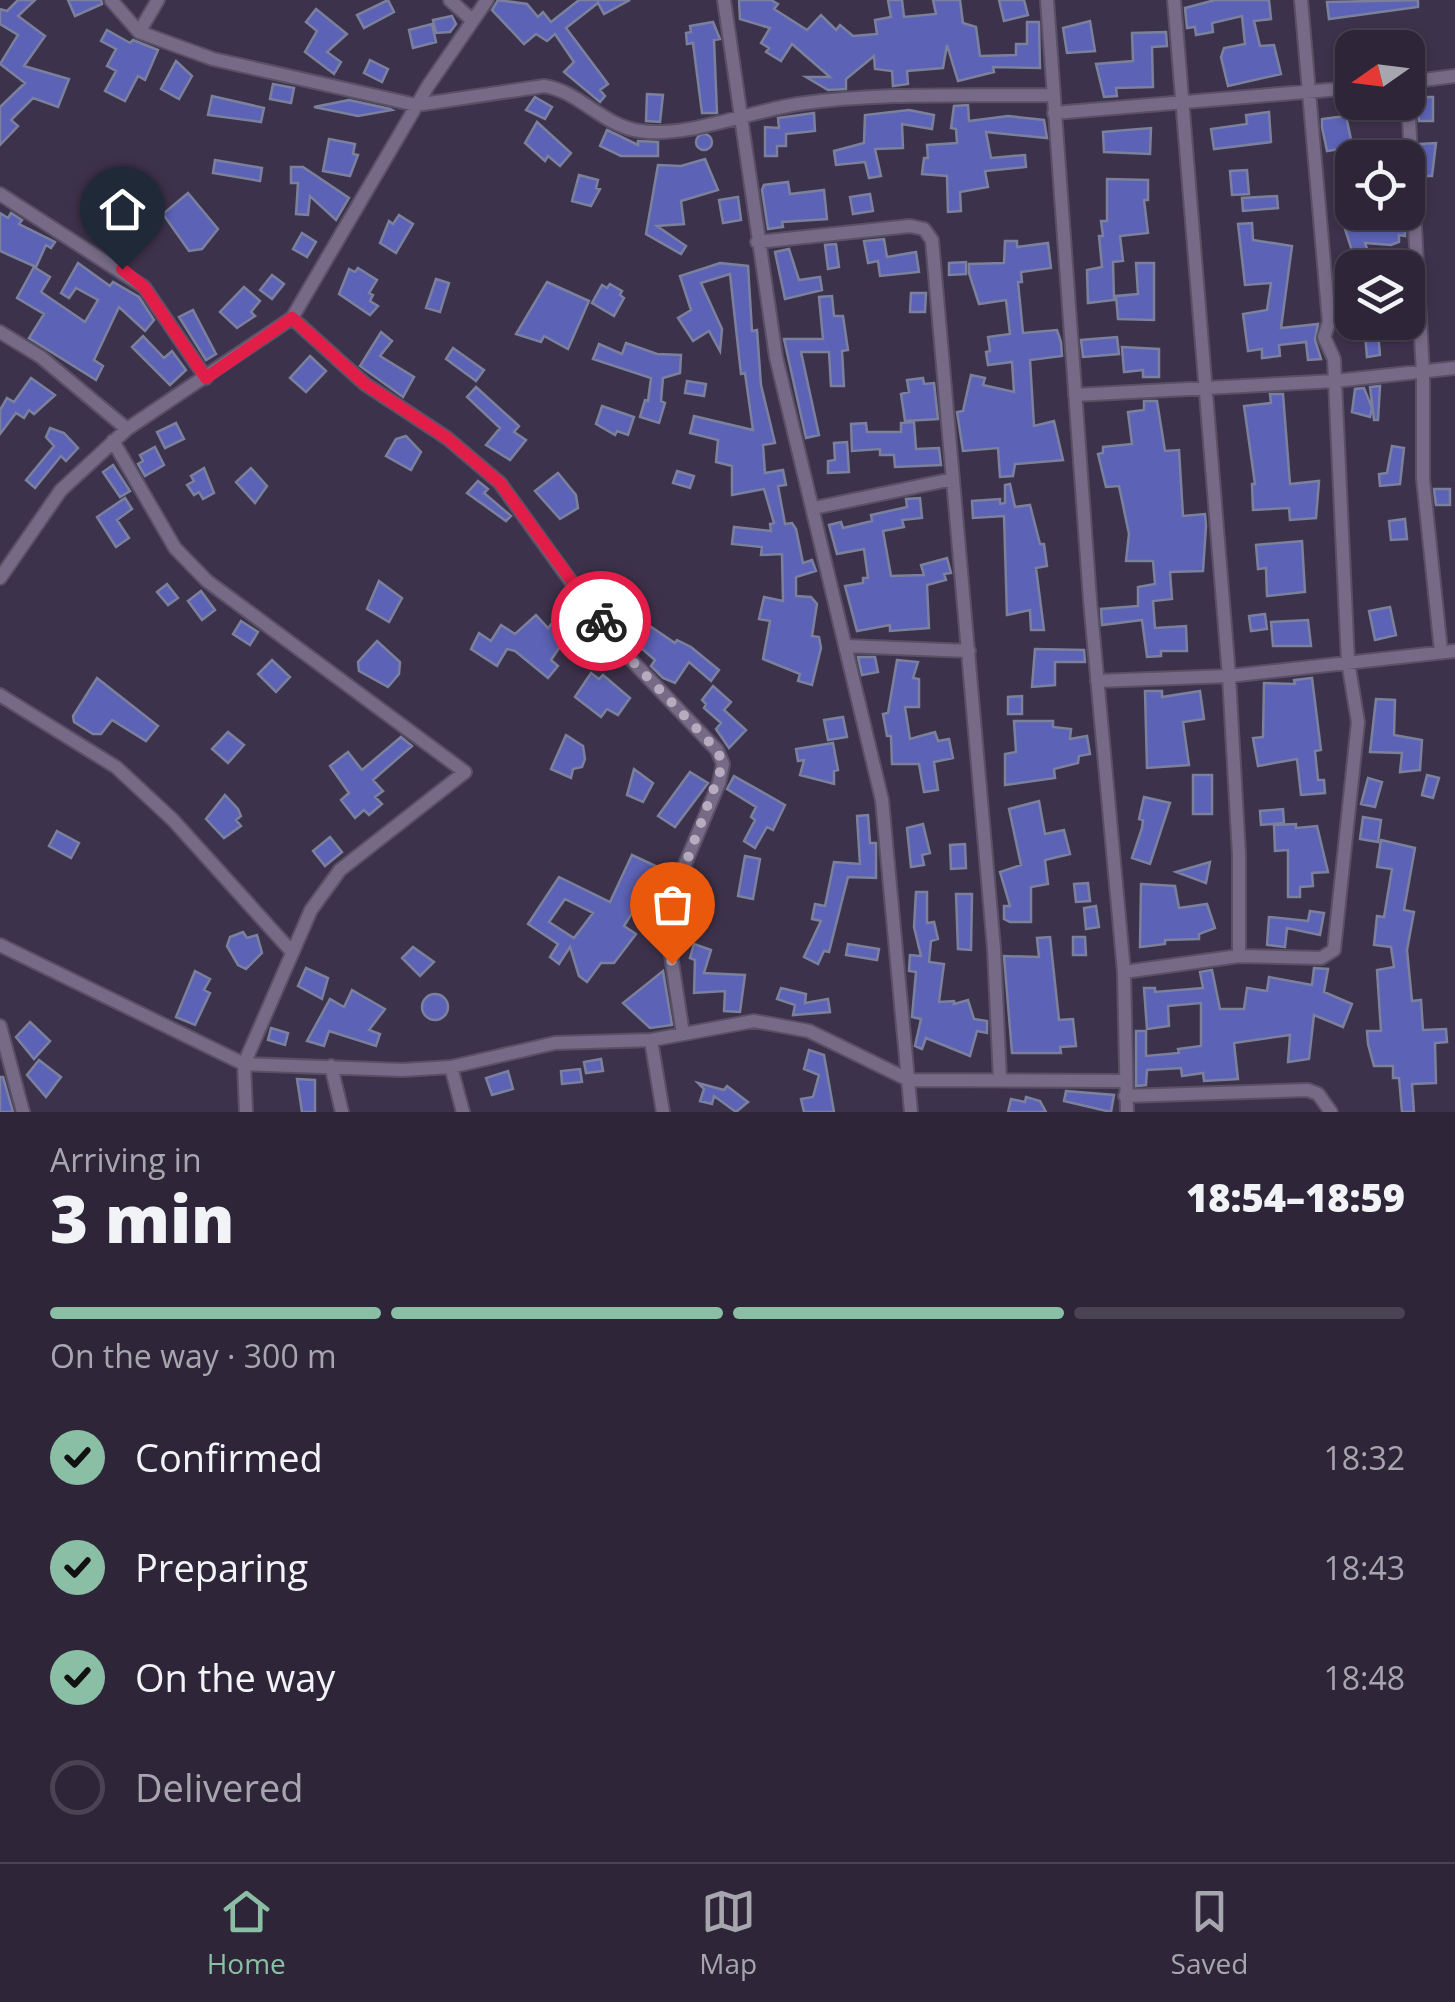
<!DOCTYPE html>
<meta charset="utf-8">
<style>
:root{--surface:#2e2638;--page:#362e40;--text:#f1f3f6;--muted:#a7a5ae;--line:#494353;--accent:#8abfa5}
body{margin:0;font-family:"Open Sans",sans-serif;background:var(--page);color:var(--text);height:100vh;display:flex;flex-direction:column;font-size:38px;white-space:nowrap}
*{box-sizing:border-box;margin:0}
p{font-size:32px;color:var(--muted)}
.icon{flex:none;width:55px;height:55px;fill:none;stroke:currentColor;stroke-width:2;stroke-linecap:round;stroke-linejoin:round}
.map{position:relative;height:1112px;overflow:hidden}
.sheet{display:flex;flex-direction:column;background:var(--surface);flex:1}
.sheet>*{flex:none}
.needle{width:65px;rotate:256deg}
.fabs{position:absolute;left:1335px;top:30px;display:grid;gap:20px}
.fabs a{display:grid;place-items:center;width:90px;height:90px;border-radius:20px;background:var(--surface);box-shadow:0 2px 8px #0004,0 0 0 2px var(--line);font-size:50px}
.pin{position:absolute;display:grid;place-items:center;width:85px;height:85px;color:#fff;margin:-102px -42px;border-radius:50% 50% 50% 0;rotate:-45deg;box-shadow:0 0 10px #0007}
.pin .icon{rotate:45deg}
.courier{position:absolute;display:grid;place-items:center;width:100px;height:100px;margin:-50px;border:8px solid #e11d48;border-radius:50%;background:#fff;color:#222;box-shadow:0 2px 12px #0007}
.headline em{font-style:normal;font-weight:800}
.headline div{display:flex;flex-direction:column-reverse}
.headline{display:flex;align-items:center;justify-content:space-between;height:170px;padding:0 50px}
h1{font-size:65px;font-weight:800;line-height:75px}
.bar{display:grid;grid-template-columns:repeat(4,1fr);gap:15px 10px;align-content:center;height:120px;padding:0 50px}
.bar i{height:12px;border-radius:8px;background:var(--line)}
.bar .selected{background:var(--accent)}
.bar p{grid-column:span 4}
ol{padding:0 50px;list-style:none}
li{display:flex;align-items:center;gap:30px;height:110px}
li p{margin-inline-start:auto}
li .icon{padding:10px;border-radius:50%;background:var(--accent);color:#111;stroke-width:4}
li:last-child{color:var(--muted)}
li i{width:55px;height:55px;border:5px solid var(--line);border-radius:50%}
.dock{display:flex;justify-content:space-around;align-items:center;height:140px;border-top:2px solid var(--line);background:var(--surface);font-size:28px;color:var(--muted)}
.dock a{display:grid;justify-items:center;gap:5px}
.dock .selected{color:var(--accent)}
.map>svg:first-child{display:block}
.building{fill:#5c62b5;stroke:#7b809d;stroke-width:2.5;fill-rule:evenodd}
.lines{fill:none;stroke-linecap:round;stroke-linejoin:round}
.street-casing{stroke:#5a5066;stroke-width:16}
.street{stroke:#766a86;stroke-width:12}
.done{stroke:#b5acbf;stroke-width:10;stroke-dasharray:0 18}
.route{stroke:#e11d48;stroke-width:12}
</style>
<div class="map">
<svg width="1455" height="1112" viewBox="0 0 1455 1112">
<rect width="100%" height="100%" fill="#3d324b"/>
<path class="building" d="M18 0H35L18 16 45 36 24 66 69 79 58 107 33 98 11 120 18 126 0 145V107L25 83 0 64 18 35 0 24V9L7 11Z
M68 0H101L102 4 75 16Z
M388 0 394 12 364 28 357 15Z
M498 0 527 4 538 17 543 12 551 22 579 0H630L604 14 598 3 566 28 608 84 600 90 605 96 600 102 564 72 574 62 555 34 547 41 536 34 524 44 492 10Z
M739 0H771L778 4 774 9 807 30 821 15 836 30 840 25 853 36 877 34 875 20 891 17 888 0H902L904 17 936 14 933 0H960L963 23 976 27 980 56 1016 55V44H1027V22H1039L1040 68 993 67 994 72 958 81 947 45 943 68 907 71 908 84 893 86 892 71 875 69 874 56 846 79V89L828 90 806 77H830L792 44 781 61 766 52 769 48 761 43 770 28 740 19Z
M999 0H1024L1028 15 1004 21Z
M1215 0H1269L1271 19 1254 21 1260 46 1274 45 1281 74 1228 86 1221 57 1224 48 1245 44 1242 16 1212 23 1213 32 1196 35 1195 27 1187 28 1185 8Z
M1418 0V7L1329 19 1327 2Z
M316 9 347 34 327 52 341 62 334 74 305 52 317 31 306 22Z
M452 16 456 24 450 32 436 33 433 20Z
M1090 21 1095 51 1067 53 1063 28Z
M713 22 720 39 714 40 717 113H702L693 43 687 44 686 33 691 32 690 26Z
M432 24 436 42 413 48 409 30Z
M107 30 130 43 133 40 158 50 145 80 138 76 125 101 105 91 116 71 107 66 116 49 101 41Z
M1166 32 1167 46 1152 47 1153 87 1116 88 1117 96 1104 97 1096 64 1133 61 1132 33Z
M370 60 388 69 382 82 364 73Z
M176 61 192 76 179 99 161 89Z
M273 84 294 88 291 103 270 99Z
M647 94 663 95 660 122 646 121Z
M212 96 264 108 261 122 208 115Z
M535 97 552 107 545 119 526 110Z
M1417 97H1433V121H1419Z
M349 100 390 109 392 110 358 116 314 107Z
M1384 102H1398L1399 118 1385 119Z
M968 105 969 121 1008 116 1044 120 1047 138 986 132 991 158 1025 155 1026 167 985 171 988 187 960 192 961 211 948 212 947 176 922 174 924 158H928L927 145 957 143 956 129 951 128 954 106Z
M909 110 934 115 932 129 902 124 903 148 875 149 881 176 869 178 865 162 836 165 834 151 864 143 865 115Z
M1269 112 1271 142 1214 149 1211 129 1247 124 1246 115Z
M814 113 815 131 786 134V146H777V156H765V127L779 128 778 118Z
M1346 116 1355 158 1352 186 1346 187 1340 149 1327 151 1322 127V119Z
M537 122 571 153 560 166 548 156 545 161 525 143Z
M1151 128 1150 154 1104 152 1103 132Z
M607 130 638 145V141L658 142V156H621L600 146Z
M696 142a8 8 0 1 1 16 0a8 8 0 1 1-16 0Z
M329 139 355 144 353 154 358 155 350 176 323 171Z
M1436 143 1432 176H1422L1420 144Z
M705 159 718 190 681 201 684 224 657 226 686 246 681 254 646 234 658 165 681 166Z
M215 160 262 168 260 181 213 173Z
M291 167H303L349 198 336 220 310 196 308 215 296 214 298 183H291Z
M1247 170 1249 194 1232 195 1230 171Z
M579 175 598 180 596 188 600 189 591 206 572 201Z
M1107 179 1148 180V200H1144L1148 233 1120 236 1123 261 1113 262 1114 300 1088 303 1087 270 1102 267 1099 236H1103L1101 221H1107Z
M788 182 790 194 824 190 827 219 782 222 783 227 768 229 762 190 764 185Z
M188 193 218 229 202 249 189 251 163 214Z
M870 194 873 211 853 214 850 197Z
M1277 196 1278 208 1243 211 1242 198Z
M738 197 741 220 723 223 719 200Z
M1352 203V212H1396V219H1405V236L1399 235V242L1391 245 1365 243 1368 251 1354 257 1337 204Z
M0 213 8 218 11 213 22 220 19 224 55 242 51 248 46 245 36 267 0 251Z
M399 215 413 224 396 253 380 243 389 221 393 224Z
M1252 223 1253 240 1292 246 1281 328 1318 324 1315 340 1321 359 1308 360 1306 342 1279 345 1280 356 1262 358V349L1248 351 1243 314 1267 310 1271 283 1245 285 1238 224Z
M302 233 316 242 307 257 293 249Z
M884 239 887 257 916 252 919 272 880 276 878 261 868 263 864 241Z
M1005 241H1017V247L1048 243 1051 268 1021 272 1022 282H1018L1023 333 1057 330 1061 342 1062 356 1030 360 1034 426 1054 421 1063 460 1015 464 1013 476 1000 477 998 448 963 451 957 412 963 411 971 375 985 378 983 385 1014 392 1012 362 988 365 986 352 990 351 988 337 1010 334 1006 300 979 304 969 273V264L1004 263Z
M836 244 839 267 828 269 825 245Z
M789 249 799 280 820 277 822 290 785 299 775 252Z
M966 262V274L949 275V263Z
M78 263 110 286 113 282 139 297 154 320 145 331 119 307 94 360 103 366 96 380 29 338 44 314 17 298 34 267 50 277 41 292 85 322 98 300 76 288 69 298 61 293Z
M720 263 748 266 752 331 757 330 761 385 775 443 763 445 765 473 783 470 786 485 778 486 785 524 792 523 796 529 803 563 812 560 816 571 796 577V596L811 597 817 604 812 636 819 637 821 648 812 685 798 681 800 674 763 659 770 621 759 619 764 597 783 601 782 554 761 555 762 547 732 544 734 527 771 531 770 524 774 523 764 489 732 495V466L716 462 718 440 690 433 694 416 753 430 745 373 741 374 730 274 701 283 722 329 720 351 709 331 693 341 678 318 691 310 680 276Z
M1136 263H1154V320L1118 319 1116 296 1138 294Z
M358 268 377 280 369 293 373 295 370 301 378 306 370 315 339 294 349 269 355 272Z
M272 275 284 284 272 299 260 290Z
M436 279 449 283 440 312 426 308Z
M547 282 589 301 568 349 544 336 541 342 516 334Z
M610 284 622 291 620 295 624 298 614 316 592 303 602 285 607 288Z
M244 287 260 301 251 312 255 316 237 328 220 312Z
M911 293H926L925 312H910Z
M832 296 834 316H843L848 350 842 351 844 386H831L829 352H801L819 435 806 438 784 339H823L819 297Z
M193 310 216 354 206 360 179 317Z
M381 332 392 341 380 356 414 377 403 397 360 366Z
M1378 333 1380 355 1367 357 1365 334Z
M143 336 164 358 172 351 186 370 170 385 132 347Z
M1117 337 1119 354 1083 357 1081 340Z
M626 343 657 354 681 355 680 373 663 378 661 401 665 403 659 423 640 417 645 400 648 401 651 378 593 359 599 344 622 354Z
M1122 347 1159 349V377H1143V370L1124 372Z
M453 348 484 370 476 381 446 359Z
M310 356 326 371 306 392 290 378Z
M31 378 55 395 34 414 29 410 24 418 16 413 0 434V410L7 398 14 402Z
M923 378 924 384 934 383 938 419 905 421 901 394 909 392 907 380Z
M687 381 706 384 704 396 685 393Z
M1380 386 1378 420H1374L1370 387Z
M476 387 519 426 514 432 526 440 510 460 486 445 500 428 467 397Z
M1364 388 1372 408 1370 417 1352 412 1355 389Z
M1270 394H1283L1290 484 1319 481 1316 518 1290 520 1289 508 1253 510 1252 484H1255L1244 406 1271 403Z
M1144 401H1157L1165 451 1179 450 1183 516 1205 514 1206 526 1203 571 1170 572 1172 599 1153 601 1155 628 1186 626 1187 651H1161V656L1147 657 1142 620 1102 625 1101 609 1138 606V587L1155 584 1153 561H1126L1129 534 1119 486 1106 487 1098 454 1103 453V447L1132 444 1128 412 1144 410Z
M602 406 634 417 628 435 617 431 615 435 596 424Z
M914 422 916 449 939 448 941 465 895 467 894 455H880V449L852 451 851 424 866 423 867 432H901V423Z
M176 423 184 439 165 448 157 432Z
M50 428 64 433 78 448 66 461 61 456 35 488 26 480 54 446 46 437Z
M406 436 421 452 411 470 386 456 396 439Z
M847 442 849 472 828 473V461L835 460 834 443Z
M1392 446 1404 448 1400 484 1380 486 1379 474 1387 473Z
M155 447 164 465 145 476 138 464 143 461 140 455Z
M113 465 130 491 120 497 103 472Z
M204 468 214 493 203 499 199 492 194 495 187 485 194 481 191 476Z
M251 468 267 486 255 503 236 482Z
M677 471 694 476 690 488 673 483Z
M558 473 576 495 578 508 560 519 535 491Z
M478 481 488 489 484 493 511 516 506 521 467 493Z
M1010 484 1015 507 1030 505 1040 544H1044L1047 566 1036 568 1044 630H1031L1030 610 1007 615 1004 516 973 518 972 501 1000 499V504L1005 503V485Z
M1434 489H1450V505H1436Z
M125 498 132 509 117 520 129 538 116 547 97 517Z
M920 498 922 518 902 520 904 527 883 531 891 576 924 575 921 565 947 558 951 573 944 574 946 580 927 585 929 628 890 631V625L857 631 845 586 863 583V578H868L864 549 837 554 829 525 841 522 843 528 872 521 871 515 907 507 906 499Z
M1405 519 1407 539 1391 540 1389 521Z
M1302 541 1305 592 1267 596 1266 568 1258 569 1256 545Z
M379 581 402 598 389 622 367 609Z
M167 584 178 598 168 605 157 592Z
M201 591 215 610 202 620 188 601Z
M1390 607 1396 635 1375 640 1369 611Z
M1265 614 1267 629 1251 631 1249 616Z
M536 615 548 628 553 622 568 635 551 660 558 666 548 678 515 651 507 649 497 666 471 649 479 633 491 641 501 625 515 634Z
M638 618 675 643 677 640 691 647 719 670 711 681 689 662 675 683 663 678 651 666 655 660 626 635Z
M1308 620 1311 646H1273L1271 622Z
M241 621 258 632 250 645 233 634Z
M377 641 400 662 399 674 388 687 359 671 358 662Z
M1035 649 1084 650 1085 662H1055V685L1032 687Z
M858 657H875L878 672 862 675Z
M272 660 290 677 276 692 258 674Z
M897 660 918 662 913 678 919 679V707H905L910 739 935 732 938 741 949 739 953 758 934 762 938 790 924 792 919 764H892L891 736H887L883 714 888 713Z
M591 673 599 679 603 675 630 698 618 715 607 709 601 717 575 697Z
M97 678 158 726 146 741 112 720 101 734H93L74 722 73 716Z
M1312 678 1321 750 1315 751 1318 780H1324L1325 793 1301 795 1297 759 1258 766 1253 738 1263 737 1264 683 1295 684 1294 680Z
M713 686 731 702 724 710 746 730 729 748 716 729 721 723 704 708 706 704 702 700Z
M1145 691H1162V697L1200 691 1204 719 1183 722 1189 765 1147 768Z
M1022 696V714H1008V697Z
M1376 699 1395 700 1394 735 1422 740 1420 770 1400 772 1402 753 1370 752Z
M843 717 847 737 828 740 824 720Z
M1014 721H1053V727L1071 729 1070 739 1087 736 1090 754 1079 756 1078 763 1054 769 1055 778 1005 785V754L1016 752Z
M228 732 244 745 228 763 212 749Z
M566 735 583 746 585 759 582 767 573 769 571 778 551 769Z
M401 737 412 746 373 780 383 791 375 797 382 804 369 815 364 810 355 818 341 800 349 793 330 766 348 752 362 770Z
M833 743 838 770 834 771V784L800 775 804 760 798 761 796 749Z
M634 769 653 783 643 802 627 795Z
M690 772 708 783 675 827 658 816Z
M1193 775H1212V814H1193Z
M1427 775 1439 778 1433 798 1422 795Z
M734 776 785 805 773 830 767 827 755 848 744 841 755 820 751 817 756 807 727 789Z
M1368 778 1382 782 1375 807 1361 804Z
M225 795 238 809 241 816 236 820 241 826 224 838 206 819Z
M1144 797 1170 803 1150 864 1132 858 1142 828 1143 820 1139 819Z
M1039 801 1045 834 1064 830 1070 854 1045 860 1048 884 1031 887V922H1010L1004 919V906H1010L1000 872 1021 865 1009 809Z
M1283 809 1284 823 1261 825 1260 811Z
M868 815 870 843H876V878L848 877 829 952 824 951 818 964 804 957 821 921 812 919 815 904 825 906 834 862 860 864 857 816Z
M1363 817 1381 820 1378 842 1360 839Z
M923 824 930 853 922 855 924 865 911 867 907 828Z
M1296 824V828L1317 826 1328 872 1312 873 1313 886 1300 887V897H1288V850L1275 851 1274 825Z
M57 831 79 843 71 858 49 846Z
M330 837 342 852 325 866 313 851Z
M1381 840 1415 848 1404 910 1414 912 1407 950 1412 1001 1421 1000 1423 1030 1446 1029 1447 1042 1435 1043 1436 1083 1412 1084 1414 1112H1402L1399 1078H1393V1066H1374L1368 1044 1367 1031H1381L1377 970 1394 967 1391 947 1374 945 1377 916 1384 917 1392 869 1377 867Z
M965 844 966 868 951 869 950 845Z
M632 855 660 868 624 926 636 934 614 963H601L587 982 579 976 570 947 559 964 550 957 558 944 528 924 559 877 610 902ZM565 899 593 913 574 938 549 922Z
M745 856 760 859 753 899 738 896Z
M1210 862 1206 883 1176 872Z
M1088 883 1090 901 1076 902 1074 884Z
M1141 884 1175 886 1179 908 1207 904 1215 928 1199 934V939L1165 940V944L1140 947Z
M916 892H927V923L934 922 938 939 931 941 929 962 944 964 939 1002 954 1001V1004L968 1000 974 1019 987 1021V1033L977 1031 970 1056 926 1038 922 1049 915 1046 921 1019 912 1017 916 972 909 971 910 955 921 956 914 927Z
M956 894H972L971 950 958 949Z
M1096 906 1099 927 1086 929 1084 908Z
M1310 911 1324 913 1320 935 1287 928 1285 947 1267 945 1269 917 1308 921Z
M243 932 247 938 257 935 262 953 246 969 238 965 227 946 230 937Z
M1050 937 1059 1020 1073 1019 1076 1046 1060 1047 1061 1053H1012L1004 956 1039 957 1037 938Z
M1073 937H1085L1086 955H1073Z
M694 944 711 950 704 973 745 975 740 1012 724 1011 725 991 694 993 695 960 690 958Z
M848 944 879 949 877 960 846 955Z
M413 947 434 962 420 976 402 958Z
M306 968 328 978 322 999 298 986Z
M1314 968 1328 969 1324 992 1352 1004 1343 1027 1314 1015 1309 1059 1288 1062 1290 1035 1234 1043 1238 1079 1204 1081 1203 1073 1182 1076 1181 1068 1147 1070 1146 1085 1136 1086V1031H1146V1056L1179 1053 1178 1049 1201 1046V1003L1168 1006 1169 1026 1147 1029 1144 988H1155V992L1203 988 1200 972 1212 970 1220 1009H1244L1247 988 1267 991 1269 977 1312 985Z
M195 971 210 979 204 990 210 993 195 1025 176 1017Z
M663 971 672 1025 650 1028 623 1003Z
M781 988 806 994 805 1003 828 999 830 1012 793 1015 795 1005 777 999Z
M352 990 385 1009 369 1030 380 1034 376 1046 329 1031 324 1046 307 1041 330 999 344 1007Z
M422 1007a13 13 0 1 1 26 0a13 13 0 1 1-26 0Z
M30 1022 50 1041 34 1059 16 1037Z
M271 1028 288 1033 285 1045 268 1040Z
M809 1050 824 1055 834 1112H804L801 1099 813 1097 819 1075 804 1069Z
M601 1059 603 1071 586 1073 584 1062Z
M39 1060 61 1077 46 1097 27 1075Z
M580 1069 582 1082 562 1084 561 1071Z
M508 1071 513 1089 492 1095 486 1078Z
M0 1077H3L13 1112H0Z
M297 1079 315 1080V1112H302Z
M698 1083 724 1090 727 1086 748 1102 736 1112 714 1096 712 1104 700 1101 704 1089Z
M1066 1091 1114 1095 1111 1112 1064 1101Z
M1026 1097 1040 1101 1046 1112H1008L1011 1099 1025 1102Z"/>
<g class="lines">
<g class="street-casing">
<path id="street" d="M111 0 139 32 213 59 416 105 544 86C579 91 603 126 640 131 686 138 751 111 798 104 881 92 969 96 1052 95
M450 0 472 20
M724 0 776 357 882 800 911 1112
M1047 0 1090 600 1124 972 1127 1112
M1301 0 1329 322 1324 337 1334 359 1335 381 1455 368
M139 32 158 0
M1408 82 1455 76
M1408 101 1423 373V479L1441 651
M1054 113 1352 88
M0 194 144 287 206 378
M757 242 910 226 924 229 932 240 994 949 1000 1080
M292 318 365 384 447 438 500 483 616 644 717 750 723 764 719 783 680 876 667 929 683 1034
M0 332 41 357 127 429
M1075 395 1335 381 1348 662 1358 722 1334 950 1321 958 1239 956
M113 441 175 548 207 581 465 772 340 870 311 910 244 1064 246 1112
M814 508 953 479
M0 578 61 490 127 429 292 318 428 86 487 0
M846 646 969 651
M1097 681 1229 676 1455 651
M0 695 116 767 173 820 292 952
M0 945 244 1064 402 1070 451 1067 555 1043 651 1040 754 1021 809 1031 909 1080 1125 1081
M1124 972 1239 956V855L1229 676 1174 0
M0 1026 23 1112
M651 1040 663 1112
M331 1066 342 1112
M451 1067 463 1112
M1125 1096 1308 1090 1318 1094 1331 1112"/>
</g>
<use href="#street" class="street"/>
</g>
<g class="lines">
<path class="done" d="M601 621 616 644 717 750 723 764 670 906 667 929 672 964"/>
<path class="route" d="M122 269 144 287 206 378 292 318 365 384 447 438 500 483 601 621"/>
</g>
</svg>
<div class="fabs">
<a><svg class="needle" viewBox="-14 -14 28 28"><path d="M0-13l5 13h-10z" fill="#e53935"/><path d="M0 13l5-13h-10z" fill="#a7a5ae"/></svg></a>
<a><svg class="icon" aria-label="locate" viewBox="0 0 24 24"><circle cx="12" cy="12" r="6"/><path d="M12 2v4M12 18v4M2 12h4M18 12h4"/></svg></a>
<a><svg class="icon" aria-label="layers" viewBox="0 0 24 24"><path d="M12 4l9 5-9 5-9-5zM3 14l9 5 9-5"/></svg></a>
</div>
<div class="pin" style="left:672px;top:964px;background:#ea580c"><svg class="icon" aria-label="bag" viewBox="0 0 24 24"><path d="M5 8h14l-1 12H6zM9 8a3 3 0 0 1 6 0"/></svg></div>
<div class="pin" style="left:122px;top:269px;background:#1f2937"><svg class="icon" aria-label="home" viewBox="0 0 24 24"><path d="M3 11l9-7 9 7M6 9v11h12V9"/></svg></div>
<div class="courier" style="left:601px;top:621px"><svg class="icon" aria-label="bike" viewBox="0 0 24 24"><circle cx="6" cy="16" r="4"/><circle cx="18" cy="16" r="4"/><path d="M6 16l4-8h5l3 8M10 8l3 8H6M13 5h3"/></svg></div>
</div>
<section class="sheet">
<div class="headline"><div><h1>3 min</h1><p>Arriving in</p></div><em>18:54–18:59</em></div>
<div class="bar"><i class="selected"></i><i class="selected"></i><i class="selected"></i><i></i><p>On the way · 300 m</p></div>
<ol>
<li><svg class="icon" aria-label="check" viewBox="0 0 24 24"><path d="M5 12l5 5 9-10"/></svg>Confirmed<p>18:32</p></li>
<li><svg class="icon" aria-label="check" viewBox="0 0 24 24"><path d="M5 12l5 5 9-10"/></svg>Preparing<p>18:43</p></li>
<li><svg class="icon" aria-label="check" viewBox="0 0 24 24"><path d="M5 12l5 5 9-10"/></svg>On the way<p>18:48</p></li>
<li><i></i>Delivered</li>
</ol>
</section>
<nav class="dock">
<a class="selected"><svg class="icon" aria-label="home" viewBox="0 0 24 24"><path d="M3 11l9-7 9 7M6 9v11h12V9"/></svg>Home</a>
<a><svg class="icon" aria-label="map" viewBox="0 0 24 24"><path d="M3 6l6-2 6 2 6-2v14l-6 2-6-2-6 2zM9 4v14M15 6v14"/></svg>Map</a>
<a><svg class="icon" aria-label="saved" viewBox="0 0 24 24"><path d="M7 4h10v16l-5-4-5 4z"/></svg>Saved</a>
</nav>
